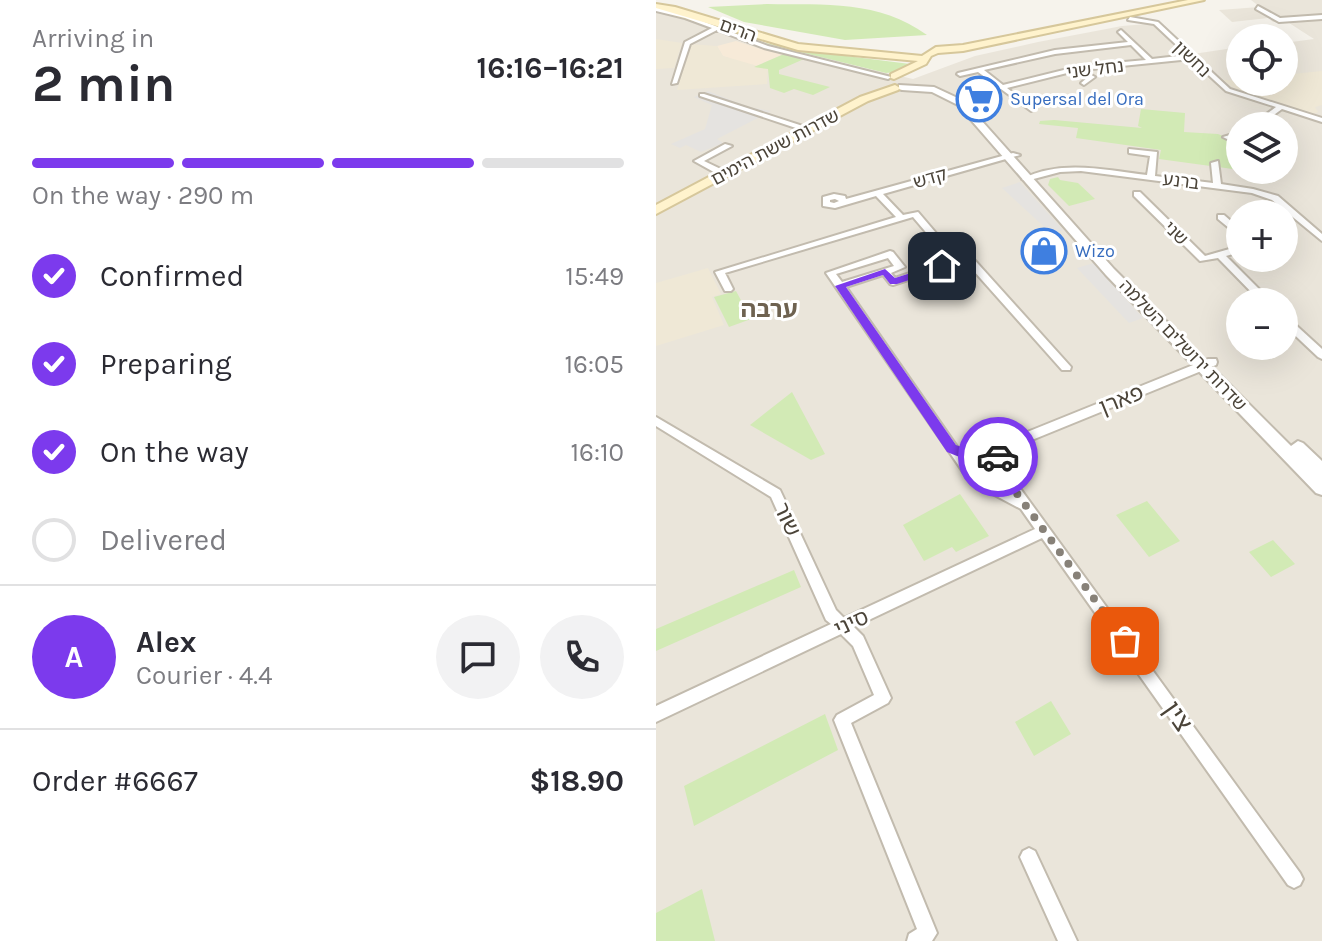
<!DOCTYPE html>
<meta charset="utf-8">
<style>
:root{--surface:#fff;--page:#f2f2f3;--text:#2b2b33;--muted:#7c7c81;--line:#e1e1e2;--accent:#7c3aed}
body{margin:0;font-family:Karla,"Noto Sans Hebrew",sans-serif;background:var(--page);color:var(--text);height:100vh;display:flex;flex-direction:column;font-size:30px;white-space:nowrap}
*{box-sizing:border-box;margin:0}
p{font-size:26px;color:var(--muted)}
.icon{flex:none;width:44px;height:44px;fill:none;stroke:currentColor;stroke-width:2;stroke-linecap:round;stroke-linejoin:round}
.map{position:relative;flex:1;overflow:hidden}
.panel{display:flex;flex-direction:column;background:var(--surface);width:656px}
.panel>*{flex:none}
.tools{position:absolute;left:570px;top:24px;display:grid;gap:16px}
.tools a{display:grid;place-items:center;width:72px;height:72px;border-radius:50%;background:var(--surface);box-shadow:0 8px 32px #0002;font-size:40px}
.pin{position:absolute;display:grid;place-items:center;width:68px;height:68px;color:#fff;margin:-34px;border-radius:16px;box-shadow:0 4px 12px #0006}
.courier{position:absolute;display:grid;place-items:center;width:80px;height:80px;margin:-40px;border:6px solid #7c3aed;border-radius:50%;background:#fff;color:#222;box-shadow:0 2px 10px #0007}
.overview em{font-style:normal;font-weight:700}
.overview div{display:flex;flex-direction:column-reverse}
.overview{display:flex;align-items:center;justify-content:space-between;height:136px;padding:0 32px}
h1{font-size:52px;font-weight:700;line-height:60px}
.bar{display:grid;grid-template-columns:repeat(4,1fr);gap:12px 8px;align-content:center;height:96px;padding:0 32px}
.bar i{height:10px;border-radius:6px;background:var(--line)}
.bar .current{background:var(--accent)}
.bar p{grid-column:span 4}
.line{display:flex;align-items:center;gap:20px;padding:0 32px;border-top:2px solid var(--line)}
.line div{flex:1}
.round{display:grid;place-items:center;flex:none;width:84px;height:84px;border-radius:42px;background:var(--page)}
ol{padding:0 32px;list-style:none}
li{display:flex;align-items:center;gap:24px;height:88px}
li p{margin-inline-start:auto}
li .icon{padding:8px;border-radius:50%;background:var(--accent);color:#fff;stroke-width:4}
li:last-child{color:var(--muted)}
li i{width:44px;height:44px;border:4px solid var(--line);border-radius:50%}
main{display:flex;flex:1;min-height:0}
.map>svg:first-child{display:block}
.residential{fill:#eae5da;fill-rule:evenodd}
.commercial{fill:#f7ead8}
.education{fill:#efe8d6}
.green{fill:#d2eab5}
.parking{fill:#e5e3e0}
.lines{fill:none;stroke-linecap:round;stroke-linejoin:round}
.minor-casing{stroke:#c2bbae;stroke-width:4}
.tertiary-casing{stroke:#c2bbae;stroke-width:4}
.secondary-casing{stroke:#d6c79b;stroke-width:4}
.minor{fill:#fff;fill-rule:evenodd}
.tertiary{fill:#fff;fill-rule:evenodd}
.secondary{fill:#fff3cd;fill-rule:evenodd}
.route{fill:#7c3aed}
.done{stroke:#878178;stroke-width:8;stroke-dasharray:0 14.4}
.labels{text-anchor:middle;stroke-width:6;stroke-linejoin:round;paint-order:stroke}
.far-street-label{font-size:18px;fill:#4b4439;stroke:#fff}
.far-shop-label{font-size:18px;fill:#366cbe;stroke:#fff;text-anchor:start}
.street-label{font-size:22px;fill:#4b4439;stroke:#fff}
.neighbourhood-label{font-size:24px;font-weight:bold;fill:#6e6250;stroke:#fff}
.near-street-label{font-size:26px;fill:#4b4439;stroke:#fff}
</style>
<main>
<section class="panel">
<div class="overview"><div><h1>2 min</h1><p>Arriving in</p></div><em>16:16–16:21</em></div>
<div class="bar"><i class="current"></i><i class="current"></i><i class="current"></i><i></i><p>On the way · 290 m</p></div>
<ol>
<li><svg class="icon" aria-label="check" viewBox="0 0 24 24"><path d="M5 12l5 5 9-10"/></svg>Confirmed<p>15:49</p></li>
<li><svg class="icon" aria-label="check" viewBox="0 0 24 24"><path d="M5 12l5 5 9-10"/></svg>Preparing<p>16:05</p></li>
<li><svg class="icon" aria-label="check" viewBox="0 0 24 24"><path d="M5 12l5 5 9-10"/></svg>On the way<p>16:10</p></li>
<li><i></i>Delivered</li>
</ol>
<div class="line" style="height:144px"><b class="round" style="background:var(--accent);color:#fff">A</b><div><b>Alex</b><p>Courier · 4.4</p></div><a class="round"><svg class="icon" aria-label="chat" viewBox="0 0 24 24"><path d="M4 5h16v11H9l-5 4z"/></svg></a><a class="round"><svg class="icon" aria-label="phone" viewBox="0 0 24 24"><path d="M5 4h4l2 5-3 2q2 4 5 5l2-3 5 2v4C11 20 4 13 5 4z"/></svg></a></div>
<div class="line" style="height:104px"><div>Order #6667</div><b>$18.90</b></div>
</section>
<div class="map">
<svg width="666" height="941" viewBox="0 0 666 941">
<rect width="100%" height="100%" fill="#f6f3ec"/>
<path class="residential" d="M595 0H666V941H0V8L34 16 115 47 257 79 319 56 382 42 466 26 503 23 537 54 584 47V82H628V43L658 39 630 21 617 22 612 18 576 22 563 10 604 7ZM584 126H628V170H584ZM584 214H628V258H584ZM584 302H628V346H584Z"/>
<path class="commercial" d="M80 41 105 49 128 54 98 67 67 56 61 46Z"/>
<path class="education" d="M0 39 26 43 18 68 0 69Z
M34 44 61 46 67 56 112 69 111 84 21 90Z
M666 71V105L659 107 662 112 657 114 588 95 566 80 628 82V75Z
M52 268 65 294 56 297 68 325 0 346V283Z"/>
<path class="green" d="M111 4C169 5 223 0 271 35L189 40 88 22 52 7Z
M95 40 143 50 254 64 241 72 230 73Z
M128 54 148 59 123 70V74L174 87 157 95 138 89 128 93 114 88 112 69 98 67Z
M485 109 529 113 528 132 562 134 584 143V170L503 159 505 150 420 138 422 128 383 124 384 121 398 120 486 128 482 126Z
M402 177 404 180 422 183 439 199 413 206 392 185 394 179Z
M80 291 95 319 73 327 58 297Z
M136 392 169 454 155 460 94 425Z
M304 494 333 536 300 552 296 547 268 561 247 525Z
M491 501 524 541 493 557 460 515Z
M617 540 639 564 615 577 593 552Z
M138 570 145 587 0 651V629Z
M395 701 415 734 378 756 359 722Z
M169 714 182 750 38 826 28 786Z
M46 889 59 941H0V913Z"/>
<path class="parking" d="M52 91 92 107 115 111 61 139 67 143 45 152 30 145 24 148 15 144 49 129 56 105 38 97Z
M364 182 407 230 396 234 346 188Z
M438 263 455 283 487 318 473 323 421 268Z"/>
<g class="lines">
<g class="minor-casing">
<path id="minor" d="M602 6 624 18 666 15V19L623 22 600 9Z
M0 7 33 16 112 46 235 77 232 79 108 48 61 30 34 44 21 83 16 84 29 42 56 28 29 18 0 11Z
M474 17 502 22 574 89 666 118V122L626 109 603 126H594L620 107 570 91 535 59 426 70 439 77 428 85 425 83 432 77 419 71 351 88 377 108V110L375 111 345 89 298 101 295 99 341 86 322 72 304 76 301 74 302 73 399 50 472 42 462 32 465 30 496 59 531 55 498 24 472 20ZM475 45 490 60 424 66 347 85 328 70 399 54Z
M44 94H48L156 129 149 131 44 96Z
M584 132V136L571 139 567 137Z
M69 144 76 146 48 161 71 172V176H65L38 161Z
M473 149 501 152 499 176 557 183 555 163 562 161 565 184 597 189 622 196 666 234V241L616 200 596 193 425 171 404 172 370 181 366 179C405 159 450 170 491 175L494 156 473 153Z
M357 153 364 155 227 194 247 215 262 212 297 253V257H291L257 217 69 273 77 289 75 291H69L59 272 240 217 220 196 179 208 167 206V197L178 194 189 196 190 199ZM179 199 183 201 178 203 174 202V200Z
M478 192H484L549 256 584 246V252L570 256 616 302H605L562 258 544 261 478 196Z
M562 215H568L584 229V237L562 219Z
M234 251 237 252 249 267 235 273 239 278 308 255H314L415 367 414 370H406L309 261 237 285 234 284 227 275 190 287 311 461 317 454 552 359H560L561 362 560 365 371 442 360 456 354 468 358 480 644 873 647 879 644 885 638 888 632 885 386 538 198 627 207 636 235 698 232 703 195 723 281 933 276 941H251L253 934 261 929 178 720 181 715 218 695 197 646 185 634 0 722V706L175 624 170 620 115 497 0 426V417L124 490 180 610 188 618 379 529 365 509 314 482 170 273ZM232 258 238 266 186 282 180 274ZM351 450C343 466 342 476 353 491L322 476 320 467 325 460Z
M628 316 631 317 666 349V359L662 357 628 325Z
M373 848 379 851 421 941H402L364 857 367 851Z"/>
</g>
<g class="tertiary-casing">
<path id="tertiary" d="M243 85 278 87 308 101 458 269 635 446 642 441 647 443 666 461V495L660 493 450 275 302 105 276 92 246 90 243 89Z"/>
</g>
<g class="secondary-casing">
<path id="secondary" d="M532 0H548L307 51 282 53 275 56 270 64 238 79 235 78V74L262 61 142 50 0 8V4L19 7 142 44 266 56 280 47 307 45Z
M239 85 244 88 242 90 212 101 0 214V205L204 97Z"/>
</g>
<use href="#minor" class="minor"/>
<use href="#tertiary" class="tertiary"/>
<use href="#secondary" class="secondary"/>
</g>
<path class="route" d="M286 263 290 268 241 284H234L227 275 190 287 300 445C316 452 330 449 347 454L348 457 342 462 331 460 316 462 291 452 179 286 229 269 239 278Z"/>
<g class="lines">
<path class="done" d="M342 457 348 463 351 480 469 641"/>
</g>
<defs>
<g id="supermarket-ring" transform="scale(2.3)"><circle r="9.5" fill="#fff" stroke="#3f7fe0" stroke-width="1.5"/><path d="M-6-5.5h2.5l.6 2H6L4.5 2H-2.5L-4.4-4H-6ZM-1.5 3.2a1.3 1.3 0 1 0 .1 0ZM3 3.2a1.3 1.3 0 1 0 .1 0Z" fill="#3f7fe0"/></g>
<g id="shop-ring" transform="scale(2.3)"><circle r="9.5" fill="#fff" stroke="#3f7fe0" stroke-width="1.5"/><path d="M-5-2.5h2.3a2.7 3.5 0 0 1 5.4 0H5L5.5 6h-11ZM-1.5-2.5h3a1.5 2.3 0 0 0-3 0Z" fill="#3f7fe0"/></g>
</defs>
<g fill-rule="evenodd">
<use href="#supermarket-ring" x="323" y="99"/>
<use href="#shop-ring" x="388" y="251"/>
</g>
<g class="labels">
<g class="far-street-label">
<text transform="translate(82 30) rotate(20)" y="6">הרים</text>
<text transform="translate(536 59) rotate(44)" y="6">נחשון</text>
<text transform="translate(439 69) rotate(-7)" y="6">נחל שני</text>
<text transform="translate(119 147) rotate(-28)" y="6">שדרות ששת הימים</text>
<text transform="translate(274 178) rotate(-16)" y="6">קדש</text>
<text transform="translate(525 181) rotate(7)" y="6">ברנע</text>
<text transform="translate(520 233) rotate(44)" y="6">שני</text>
<text transform="translate(527 345) rotate(46)" y="6">שדרות ירושלים השלמה</text>
</g>
<g class="far-shop-label">
<text x="354" y="105">Supersal del Ora</text>
<text x="419" y="257">Wizo</text>
</g>
<g class="street-label">
<text transform="translate(465 399) rotate(-22)" y="8">פארן</text>
<text transform="translate(132 519) rotate(65)" y="8">שור</text>
<text transform="translate(195 622) rotate(-25)" y="8">סיני</text>
</g>
<g class="neighbourhood-label">
<text x="113" y="317">ערבה</text>
</g>
<g class="near-street-label">
<text transform="translate(522 716) rotate(55)" y="9">צין</text>
</g>
</g>
</svg>
<div class="tools">
<a><svg class="icon" aria-label="locate" viewBox="0 0 24 24"><circle cx="12" cy="12" r="6"/><path d="M12 2v4M12 18v4M2 12h4M18 12h4"/></svg></a>
<a><svg class="icon" aria-label="layers" viewBox="0 0 24 24"><path d="M12 4l9 5-9 5-9-5zM3 14l9 5 9-5"/></svg></a>
<a>+</a>
<a>−</a>
</div>
<div class="pin" style="left:469px;top:641px;background:#ea580c"><svg class="icon" aria-label="bag" viewBox="0 0 24 24"><path d="M5 8h14l-1 12H6zM9 8a3 3 0 0 1 6 0"/></svg></div>
<div class="pin" style="left:286px;top:266px;background:#1f2937"><svg class="icon" aria-label="home" viewBox="0 0 24 24"><path d="M3 11l9-7 9 7M6 9v11h12V9"/></svg></div>
<div class="courier" style="left:342px;top:457px"><svg class="icon" aria-label="car" viewBox="0 0 24 24"><path d="M5 17H2v-5l4-1 3-4h7l3 4 3 1v5h-3M9 17h6M6 11h13"/><circle cx="7" cy="17" r="2"/><circle cx="17" cy="17" r="2"/></svg></div>
</div>
</main>
